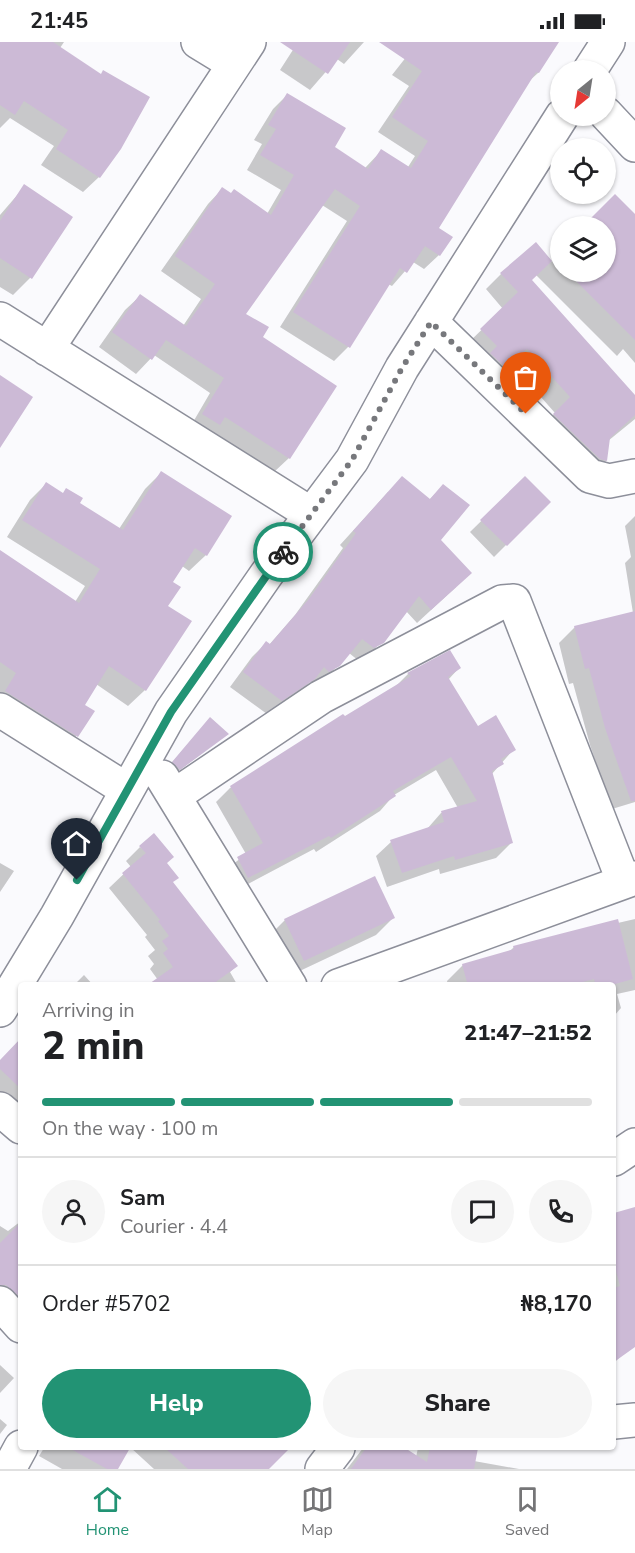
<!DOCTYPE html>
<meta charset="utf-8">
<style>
:root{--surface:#fff;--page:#f6f6f6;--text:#202124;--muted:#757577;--line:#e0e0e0;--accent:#229374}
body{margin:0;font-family:"Nunito Sans",sans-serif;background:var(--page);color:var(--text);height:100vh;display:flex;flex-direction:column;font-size:22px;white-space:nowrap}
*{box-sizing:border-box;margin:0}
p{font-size:20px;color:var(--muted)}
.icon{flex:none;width:33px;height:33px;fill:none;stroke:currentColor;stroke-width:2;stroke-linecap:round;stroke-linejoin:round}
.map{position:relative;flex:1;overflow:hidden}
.drawer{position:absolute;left:18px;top:940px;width:598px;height:468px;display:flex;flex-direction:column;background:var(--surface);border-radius:6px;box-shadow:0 2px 4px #0004}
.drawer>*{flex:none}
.needle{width:39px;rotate:210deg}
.fabs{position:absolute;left:550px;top:18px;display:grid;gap:12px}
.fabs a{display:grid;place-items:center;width:66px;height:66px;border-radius:50%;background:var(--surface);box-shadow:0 2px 4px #0004;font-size:30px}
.pin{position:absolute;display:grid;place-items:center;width:51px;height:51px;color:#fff;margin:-62px -26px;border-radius:50% 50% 50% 0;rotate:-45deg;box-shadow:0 0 6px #0007}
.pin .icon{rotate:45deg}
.courier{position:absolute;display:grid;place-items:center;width:60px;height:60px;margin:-30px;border:4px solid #229374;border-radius:50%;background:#fff;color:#222;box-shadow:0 2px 8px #0007}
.overview em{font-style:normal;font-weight:800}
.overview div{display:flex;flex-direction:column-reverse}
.overview{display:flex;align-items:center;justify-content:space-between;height:102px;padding:0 24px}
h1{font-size:39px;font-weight:800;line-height:45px}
.bar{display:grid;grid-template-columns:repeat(4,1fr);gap:9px 6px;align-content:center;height:72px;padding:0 24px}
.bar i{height:8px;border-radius:4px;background:var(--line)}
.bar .current{background:var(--accent)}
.bar p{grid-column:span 4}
.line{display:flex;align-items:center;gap:15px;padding:0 24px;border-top:2px solid var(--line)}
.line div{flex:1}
.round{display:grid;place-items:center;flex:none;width:63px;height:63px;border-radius:32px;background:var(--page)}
.cta{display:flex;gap:12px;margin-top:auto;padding:12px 24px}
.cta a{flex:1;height:69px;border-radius:36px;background:var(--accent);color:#fff;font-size:24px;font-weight:800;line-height:69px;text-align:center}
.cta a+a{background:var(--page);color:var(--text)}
.status{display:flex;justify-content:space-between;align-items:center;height:42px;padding:0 30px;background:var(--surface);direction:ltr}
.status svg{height:16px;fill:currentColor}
.tab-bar{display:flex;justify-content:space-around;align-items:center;height:84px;border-top:2px solid var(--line);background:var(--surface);font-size:16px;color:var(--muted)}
.tab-bar a{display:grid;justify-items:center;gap:3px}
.tab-bar .current{color:var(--accent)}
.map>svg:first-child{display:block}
.shadow{fill:#0003}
.building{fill:#ccbad6}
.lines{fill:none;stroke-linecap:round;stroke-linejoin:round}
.minor-casing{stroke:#8d8f9a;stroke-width:36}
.minor{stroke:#fff;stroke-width:33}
.done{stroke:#77787c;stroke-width:6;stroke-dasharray:0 10.8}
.route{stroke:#229374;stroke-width:8}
</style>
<div class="status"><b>21:45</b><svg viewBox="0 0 49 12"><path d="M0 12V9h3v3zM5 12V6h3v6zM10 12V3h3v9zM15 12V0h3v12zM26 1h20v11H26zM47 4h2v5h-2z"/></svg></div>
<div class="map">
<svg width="635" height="1427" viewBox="0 0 635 1427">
<rect width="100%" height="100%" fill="#fafafd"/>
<path class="shadow" d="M0 0H64L60 6 99 135 83 150 41 123 54 104 10 76 0 86Z
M298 0H364L344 22 337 17 310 48 280 28Z
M418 0H557L538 31 527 41 437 187 439 213 424 227 413 220 392 244 388 242 348 305 334 319 280 285 347 179 322 163 243 273 261 296 289 416 274 430 189 387 210 351 154 313 136 332 99 305 125 268 140 254 183 284 201 257 161 229 208 162 222 147 267 172 281 148 247 128 262 102 254 98 273 67 287 53 333 105 365 126 381 109 408 125 415 114 378 90 409 44 392 33Z
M25 144 71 176 30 236 13 253 0 245V173Z
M615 154 635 174V321L623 307 617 314 536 233 531 238 635 355V377L608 399 606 419 591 434 539 388 555 371 511 321 490 341 466 303 503 267 486 247 501 232 551 220 561 209V230H606V184H585Z
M161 431 230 475 206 513 189 529 182 524 171 541 145 648 128 664 96 642 83 663 76 694 60 710 0 672V511L75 560 85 544 7 495 30 458 46 442 119 487 145 447Z
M525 436 549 460 494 515 470 490Z
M443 444 439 498 456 545 417 581 406 569 368 615 359 619 349 611 325 637 314 643 310 640 300 650 267 672 230 645 252 615 266 601 269 603 295 573 343 506 340 503 388 450 429 458Z
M635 474V760L612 767 590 703 573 641 569 642 559 601 575 585 633 571 625 521 631 515 625 484Z
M450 610 459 626 448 638 477 686 514 707 491 733 511 801 496 816 440 832 439 827 387 845 376 814 391 800 427 787 441 771 458 766 436 728 394 753 380 769 316 810 314 807 233 850 223 830 246 812 216 760 230 746 343 674 344 676 394 646 408 632Z
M201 687 227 692 169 736 164 730Z
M140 805 165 822 172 841 236 924 230 930 238 944H153L158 938 150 927 154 922 148 914 155 908 145 895 147 893 109 846 131 825 126 819Z
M0 821 14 829 0 850Z
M393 876 376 893 287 935 268 895 285 878Z
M635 877V948L617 952 621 966 614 974V944H448L447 939 463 923 510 909 514 905Z
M84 933 94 944H73Z
M21 997V1076L0 1060V1019Z
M635 1167V1299L614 1321V1173Z
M21 1179V1278L0 1261V1184L8 1189Z
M0 1323 14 1336 0 1351Z
M0 1377 7 1383 0 1392Z
M44 1406H129L116 1427H62L39 1414Z
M131 1406H288L267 1427H154Z
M363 1406H403L416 1415 418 1406H476L474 1419 519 1427H347Z"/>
<path class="building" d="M0 0H53L101 32 103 28 150 55 121 107 100 136 56 107 68 88 24 59 15 73 0 63Z
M280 0H350L328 32Z
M379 0H559L539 31 536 30 439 186 453 195 440 214 425 204 407 231 400 226 350 306 293 270 360 164 335 147 246 272 269 285 263 295 337 344 290 417 225 375 220 383 202 372 224 336 166 298 152 318 112 290 140 252 186 284 215 242 175 214 222 145 231 151 234 147 271 173 294 133 260 113 276 87 268 83 287 51 346 86 335 105 368 127 381 107 411 126 428 99 392 75 422 29Z
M24 142 73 175 32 237 0 216V179Z
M615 152 635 172V298L567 230H606V184H583Z
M536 200 552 219 532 238 635 353V373L610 396 607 419 600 417 553 372 570 355 527 307 506 326 490 311 497 304 480 287 518 250 500 231Z
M0 333 33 355 0 406Z
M161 429 232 474 207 514 195 506 173 540 181 545 168 564 192 579 146 649 109 624 85 663 95 669 78 695 5 649 16 631 0 620V508L79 561 100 527 22 478 46 440 63 451 66 446 83 456 80 461 123 488Z
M402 434 430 457 443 442 470 463 441 498 472 531 431 568 419 554 384 601 374 606 362 597 340 624 329 630 324 625 315 637 282 659 243 630 266 599 270 602 309 557 356 491 353 489Z
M525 434 551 460 507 504 480 478Z
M635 569V759H631L605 686 589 626 585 627 574 584Z
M450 608 461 626 448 635 478 684 496 673 516 708 501 717 504 722 492 729 513 801 455 818 454 814 402 831 390 798 444 780 441 769 477 759 451 715 393 749 396 754 331 796 329 794 248 836 237 815 263 801 230 744 343 672 345 674 411 634 407 631Z
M210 675 229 692 180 728 172 720Z
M154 791 174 815 167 821 179 836 173 840 238 924 210 944H146L173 925 163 911 168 907 162 899 169 894 158 879 160 878 122 831 146 811 139 804Z
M375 834 395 876 304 919 284 877Z
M618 877 633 937 608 944H596L594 937 568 944H468L462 922 514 907 513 904Z
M21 996V1047L0 1027V1018Z
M635 1165V1305L614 1320V1246L620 1244 614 1222V1171Z
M21 1180V1256L6 1243H0V1201Z
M69 1406H130L118 1427H107Z
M165 1406H290L269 1427H188Z
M366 1406H405L427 1420 430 1406H478L474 1427H351Z"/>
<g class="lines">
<g class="minor-casing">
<path id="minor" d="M198 0 234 22
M590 28 608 0
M606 72 635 103
M0 277 311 472
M431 280 590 434 609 439 635 434
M47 307 249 0
M0 668 127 748
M162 735 290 944
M174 754 321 655 502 560 514 559 623 838
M338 944 635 836
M0 968 57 874 171 670 266 533 352 418 402 326 562 74
M0 1067 21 1085
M614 1117 635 1103
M0 1261 21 1284
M614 1380 635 1378
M9 1427 21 1405
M322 1427 338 1406"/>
</g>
<use href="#minor" class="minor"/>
</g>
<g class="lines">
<path class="done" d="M283 510 352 418 402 326 431 280 526 372"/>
<path class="route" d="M77 838 171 670 283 510"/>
</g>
</svg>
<div class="fabs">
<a><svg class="needle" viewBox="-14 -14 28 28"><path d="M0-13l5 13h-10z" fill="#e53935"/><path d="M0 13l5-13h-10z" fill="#757577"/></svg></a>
<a><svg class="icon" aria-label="locate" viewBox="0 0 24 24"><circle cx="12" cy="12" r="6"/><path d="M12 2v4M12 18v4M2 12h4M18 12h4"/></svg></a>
<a><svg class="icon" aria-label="layers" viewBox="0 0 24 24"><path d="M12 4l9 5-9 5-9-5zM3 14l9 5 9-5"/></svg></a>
</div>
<div class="pin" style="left:526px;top:372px;background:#ea580c"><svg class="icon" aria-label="bag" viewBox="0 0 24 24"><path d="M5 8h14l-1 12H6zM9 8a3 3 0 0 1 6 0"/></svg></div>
<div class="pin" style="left:77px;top:838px;background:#1f2937"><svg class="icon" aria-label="home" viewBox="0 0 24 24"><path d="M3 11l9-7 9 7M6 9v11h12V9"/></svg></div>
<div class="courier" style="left:283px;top:510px"><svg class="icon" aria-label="bike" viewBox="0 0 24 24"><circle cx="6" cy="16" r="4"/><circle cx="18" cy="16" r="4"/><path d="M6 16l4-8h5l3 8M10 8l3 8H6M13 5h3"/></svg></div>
<section class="drawer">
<div class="overview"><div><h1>2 min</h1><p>Arriving in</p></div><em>21:47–21:52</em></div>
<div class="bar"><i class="current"></i><i class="current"></i><i class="current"></i><i></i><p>On the way · 100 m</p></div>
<div class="line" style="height:108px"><a class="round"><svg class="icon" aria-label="person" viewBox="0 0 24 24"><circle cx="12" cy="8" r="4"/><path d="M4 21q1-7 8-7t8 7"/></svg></a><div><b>Sam</b><p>Courier · 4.4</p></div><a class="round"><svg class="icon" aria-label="chat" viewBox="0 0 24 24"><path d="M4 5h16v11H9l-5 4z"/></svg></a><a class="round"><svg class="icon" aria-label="phone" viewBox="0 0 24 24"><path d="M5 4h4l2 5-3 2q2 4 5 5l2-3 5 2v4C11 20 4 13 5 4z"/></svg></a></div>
<div class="line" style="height:78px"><div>Order #5702</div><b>₦8,170</b></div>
<div class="cta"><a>Help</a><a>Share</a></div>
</section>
</div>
<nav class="tab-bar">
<a class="current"><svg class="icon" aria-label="home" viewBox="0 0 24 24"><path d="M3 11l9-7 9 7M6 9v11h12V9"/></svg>Home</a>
<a><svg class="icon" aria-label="map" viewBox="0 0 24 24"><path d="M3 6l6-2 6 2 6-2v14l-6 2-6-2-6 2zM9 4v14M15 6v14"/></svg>Map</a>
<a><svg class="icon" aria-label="saved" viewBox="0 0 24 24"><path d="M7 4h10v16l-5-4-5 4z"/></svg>Saved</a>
</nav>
